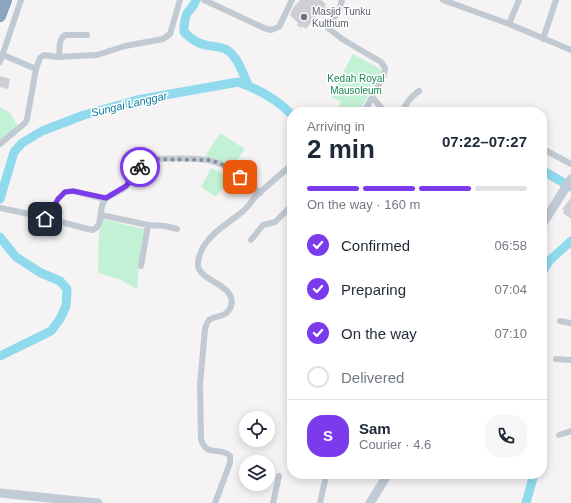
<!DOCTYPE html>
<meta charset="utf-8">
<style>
:root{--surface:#fff;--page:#f6f6f7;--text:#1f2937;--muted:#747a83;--line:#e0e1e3;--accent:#7c3aed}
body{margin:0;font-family:Arial,sans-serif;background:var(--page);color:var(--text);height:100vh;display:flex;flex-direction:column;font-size:15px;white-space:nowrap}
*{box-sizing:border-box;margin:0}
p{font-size:13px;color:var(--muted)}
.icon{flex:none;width:22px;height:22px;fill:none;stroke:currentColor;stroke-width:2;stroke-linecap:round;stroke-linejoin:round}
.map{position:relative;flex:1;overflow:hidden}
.sheet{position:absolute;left:287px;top:107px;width:260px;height:372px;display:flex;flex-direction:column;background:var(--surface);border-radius:16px;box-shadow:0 2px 10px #0003}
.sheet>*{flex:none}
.tools{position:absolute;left:239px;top:411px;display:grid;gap:8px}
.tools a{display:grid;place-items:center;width:36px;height:36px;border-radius:50%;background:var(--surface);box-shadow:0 2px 10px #0003;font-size:20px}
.pin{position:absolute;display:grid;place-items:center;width:34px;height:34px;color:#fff;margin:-17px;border-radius:8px;box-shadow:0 2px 6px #0006}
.courier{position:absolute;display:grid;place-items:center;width:40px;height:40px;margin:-20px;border:3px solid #7c3aed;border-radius:50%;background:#fff;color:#222;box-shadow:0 1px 5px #0007}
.overview em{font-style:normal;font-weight:700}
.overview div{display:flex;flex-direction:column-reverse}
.overview{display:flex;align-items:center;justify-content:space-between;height:68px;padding:0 20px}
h1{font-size:26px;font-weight:700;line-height:30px}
.bar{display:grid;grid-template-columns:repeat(4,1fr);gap:6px 4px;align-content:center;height:48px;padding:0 20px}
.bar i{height:5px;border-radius:3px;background:var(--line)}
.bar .active{background:var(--accent)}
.bar p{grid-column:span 4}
.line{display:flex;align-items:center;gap:10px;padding:0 20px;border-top:1px solid var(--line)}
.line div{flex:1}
.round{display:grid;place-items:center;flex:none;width:42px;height:42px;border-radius:16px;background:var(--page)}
ol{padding:0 20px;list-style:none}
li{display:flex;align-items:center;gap:12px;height:44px}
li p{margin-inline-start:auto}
li .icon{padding:4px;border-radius:50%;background:var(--accent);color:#fff;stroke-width:4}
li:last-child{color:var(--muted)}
li i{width:22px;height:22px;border:2px solid var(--line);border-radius:50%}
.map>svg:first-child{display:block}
.green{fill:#c3f1d5}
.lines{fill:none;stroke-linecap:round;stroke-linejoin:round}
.river{stroke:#90daee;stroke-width:9}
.building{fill:#cdcfd5}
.highway-casing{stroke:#7690ad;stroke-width:12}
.street{stroke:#c1cad2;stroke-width:6}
.secondary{stroke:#c1cbd6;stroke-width:9}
.highway{stroke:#8ba5c1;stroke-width:11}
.done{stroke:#868d94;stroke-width:4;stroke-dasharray:0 7.2}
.route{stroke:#7c3aed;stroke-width:5}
.worship-dot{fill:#6b7280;stroke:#fff;stroke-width:1.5}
.labels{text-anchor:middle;stroke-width:3;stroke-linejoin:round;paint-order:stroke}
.worship-label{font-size:10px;fill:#5b616d;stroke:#fff;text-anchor:start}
.park-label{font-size:10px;fill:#17864f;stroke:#fff}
.water-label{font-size:11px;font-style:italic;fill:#0c7c9b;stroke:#fff}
</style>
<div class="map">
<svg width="571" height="503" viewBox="0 0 571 503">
<rect width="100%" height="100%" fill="#f5f3f3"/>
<path class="green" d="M353 54 382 70 359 112H336L341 102 330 96Z
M0 107 10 113 18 127 0 141Z
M220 133 245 149 230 170 204 158Z
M211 168 220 172 230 178 216 197 201 187Z
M103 219 147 230 139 262 138 280 137 289 121 280 98 273C99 262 97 226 103 219Z"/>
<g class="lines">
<path class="river" d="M196 0C194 6 192 7 188 12 184 17 184 26 184 32 190 38 197 44 206 45 213 47 220 46 227 50 238 57 243 74 248 85
M542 170 571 187
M0 199 14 152 22 143 42 131 84 115 137 100 238 82C258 89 278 100 292 115
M0 237 16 257 41 273 60 281 67 289 66 306 60 319 51 331 0 356
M542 273 549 261 571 241
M526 503 534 474"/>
</g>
<path class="building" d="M300 0H321L326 4 324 6 327 8 324 12 321 10 306 29 302 26 301 28 297 25 298 23 290 15 293 8Z
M0 76 10 79 8 89 0 87Z
M571 198V219L563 213 564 210 562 209Z"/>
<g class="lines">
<g class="highway-casing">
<path id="highway" d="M0 16 6 0"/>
</g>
<path class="street" d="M204 0 264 28 271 30 279 27 292 0
M342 0 340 8 328 28 342 39 381 62 385 68 384 75 364 112
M443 0 509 24 571 50
M509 24 519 0
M543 39 556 0
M59 57C60 49 58 40 65 35H87
M0 62 21 0
M36 69 40 58 44 55 57 57 97 55 125 46 163 39 170 34 180 0
M372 97 385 112
M403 112C405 103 412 96 419 91
M0 144 25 123 27 119 36 69 3 55
M542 151H547L571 164
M0 208 34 215 92 230C103 227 99 212 103 203 107 194 119 193 126 187 134 179 138 161 150 159 170 159 204 156 221 164 235 171 248 183 260 193
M101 215 148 225 165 226 177 229
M48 219 58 199 65 192 73 191 105 199
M251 240 263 225 275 222 292 205
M141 266 148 225
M560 321 571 323
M556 359 571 360
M559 435 571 431
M215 503 230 463V456C221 446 206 458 201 439L200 384 205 329C206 326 207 322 209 320 216 315 227 318 231 306 237 285 201 282 198 266 197 260 202 247 206 243 215 229 231 222 243 211 248 207 251 202 255 197 267 186 279 175 292 165
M273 503 279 476
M320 503 326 476"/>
<path class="secondary" d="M542 225 571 179
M0 493 98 503
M370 503 388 474"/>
<use href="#highway" class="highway"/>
</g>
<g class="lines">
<path class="done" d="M140 167 144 161 150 159 208 160 220 163 240 177"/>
<path class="route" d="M45 219H48L58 199 65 192 73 191 106 198 126 186 140 167"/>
</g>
<circle class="worship-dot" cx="304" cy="17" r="4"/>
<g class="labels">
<g class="worship-label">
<text x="312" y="15">Masjid Tunku<tspan x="312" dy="12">Kulthum</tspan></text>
</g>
<g class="park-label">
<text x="356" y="82">Kedah Royal<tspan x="356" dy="12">Mausoleum</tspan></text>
</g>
<g class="water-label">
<text transform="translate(129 104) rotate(-13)" y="4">Sungai Langgar</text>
</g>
</g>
</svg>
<div class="tools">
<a><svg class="icon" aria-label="locate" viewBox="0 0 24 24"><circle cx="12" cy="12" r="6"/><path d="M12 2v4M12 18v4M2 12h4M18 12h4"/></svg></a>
<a><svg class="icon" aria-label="layers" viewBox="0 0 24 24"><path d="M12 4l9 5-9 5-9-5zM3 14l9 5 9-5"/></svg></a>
</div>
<div class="pin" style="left:240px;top:177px;background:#ea580c"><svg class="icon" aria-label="bag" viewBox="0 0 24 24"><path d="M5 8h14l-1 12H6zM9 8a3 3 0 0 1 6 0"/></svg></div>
<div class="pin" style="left:45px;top:219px;background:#1f2937"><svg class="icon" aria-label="home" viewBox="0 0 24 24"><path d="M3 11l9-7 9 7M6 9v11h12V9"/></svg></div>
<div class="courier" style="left:140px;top:167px"><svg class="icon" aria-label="bike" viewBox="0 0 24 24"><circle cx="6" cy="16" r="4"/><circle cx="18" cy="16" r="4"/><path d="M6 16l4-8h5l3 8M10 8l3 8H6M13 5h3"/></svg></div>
<section class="sheet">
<div class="overview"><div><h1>2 min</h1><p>Arriving in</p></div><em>07:22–07:27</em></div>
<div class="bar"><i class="active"></i><i class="active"></i><i class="active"></i><i></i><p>On the way · 160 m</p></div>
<ol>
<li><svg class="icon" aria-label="check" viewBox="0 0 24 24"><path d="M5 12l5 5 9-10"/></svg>Confirmed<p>06:58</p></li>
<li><svg class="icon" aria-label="check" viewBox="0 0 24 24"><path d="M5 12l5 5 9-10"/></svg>Preparing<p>07:04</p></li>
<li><svg class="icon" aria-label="check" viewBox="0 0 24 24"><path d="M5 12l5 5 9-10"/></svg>On the way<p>07:10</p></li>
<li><i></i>Delivered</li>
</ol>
<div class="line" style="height:72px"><b class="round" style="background:var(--accent);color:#fff">S</b><div><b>Sam</b><p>Courier · 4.6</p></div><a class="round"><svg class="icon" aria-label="phone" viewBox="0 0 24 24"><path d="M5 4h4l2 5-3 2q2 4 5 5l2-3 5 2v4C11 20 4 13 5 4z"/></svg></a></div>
</section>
</div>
